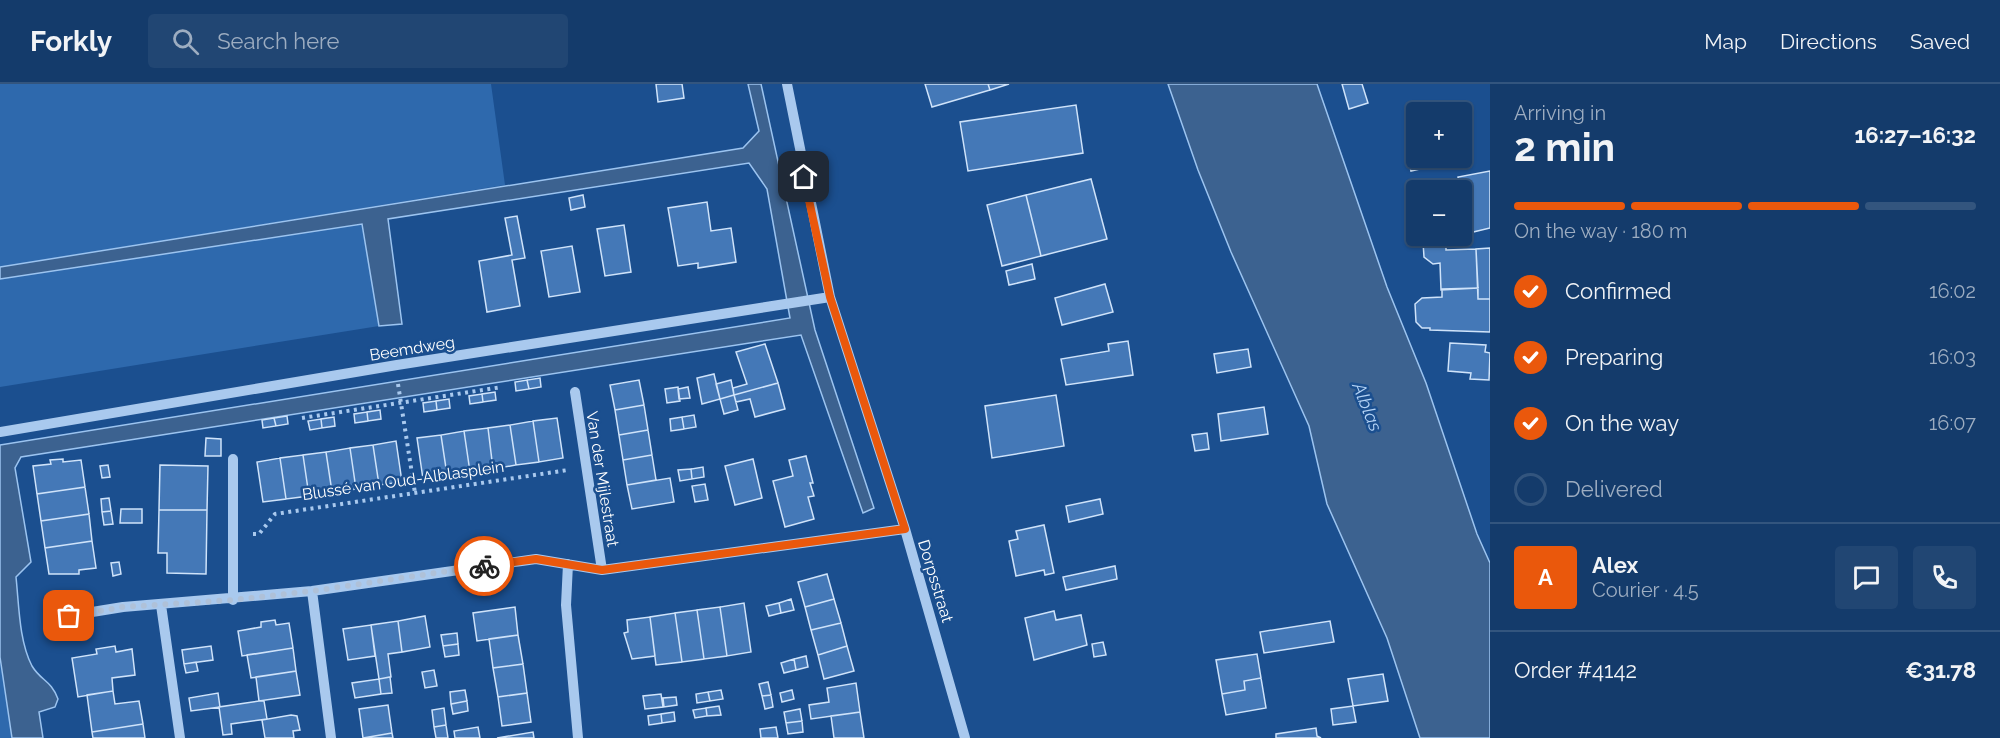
<!DOCTYPE html>
<meta charset="utf-8">
<style>
:root{--surface:#143b6b;--page:#214673;--text:#f1f3f6;--muted:#9dadc1;--line:#33557e;--accent:#ea580c}
body{margin:0;font-family:Raleway,sans-serif;background:var(--page);color:var(--text);height:100vh;display:flex;flex-direction:column;font-size:22px;white-space:nowrap}
*{box-sizing:border-box;margin:0}
p{font-size:20px;color:var(--muted)}
.icon{flex:none;width:33px;height:33px;fill:none;stroke:currentColor;stroke-width:2;stroke-linecap:round;stroke-linejoin:round}
.map{position:relative;flex:1;overflow:hidden}
.sheet{display:flex;flex-direction:column;background:var(--surface);width:510px}
.sheet>*{flex:none}
.tools{position:absolute;left:1406px;top:18px;display:grid;gap:12px}
.tools a{display:grid;place-items:center;width:66px;height:66px;border-radius:6px;background:var(--surface);box-shadow:0 2px 4px #0004,0 0 0 2px var(--line);font-size:30px}
.pin{position:absolute;display:grid;place-items:center;width:51px;height:51px;color:#fff;margin:-26px;border-radius:12px;box-shadow:0 3px 9px #0006}
.courier{position:absolute;display:grid;place-items:center;width:60px;height:60px;margin:-30px;border:4px solid #ea580c;border-radius:50%;background:#fff;color:#222;box-shadow:0 2px 8px #0007}
.summary em{font-style:normal;font-weight:700}
.summary div{display:flex;flex-direction:column-reverse}
.summary{display:flex;align-items:center;justify-content:space-between;height:102px;padding:0 24px}
h1{font-size:39px;font-weight:700;line-height:45px}
.bar{display:grid;grid-template-columns:repeat(4,1fr);gap:9px 6px;align-content:center;height:72px;padding:0 24px}
.bar i{height:8px;border-radius:4px;background:var(--line)}
.bar .selected{background:var(--accent)}
.bar p{grid-column:span 4}
.line{display:flex;align-items:center;gap:15px;padding:0 24px;border-top:2px solid var(--line)}
.line div{flex:1}
.round{display:grid;place-items:center;flex:none;width:63px;height:63px;border-radius:6px;background:var(--page)}
ol{padding:0 24px;list-style:none}
li{display:flex;align-items:center;gap:18px;height:66px}
li p{margin-inline-start:auto}
li .icon{padding:6px;border-radius:50%;background:var(--accent);color:#fff;stroke-width:4}
li:last-child{color:var(--muted)}
li i{width:33px;height:33px;border:3px solid var(--line);border-radius:50%}
header{display:flex;align-items:center;gap:36px;box-sizing:border-box;height:84px;padding:0 30px;background:var(--surface);border-bottom:2px solid var(--line)}
header strong{font-size:28px}
nav{display:flex;gap:33px;margin-inline-start:auto;font-size:21px}
.search{width:420px;height:54px;background:var(--page);display:flex;align-items:center;gap:15px;box-sizing:border-box;padding:0 21px;border-radius:6px;color:var(--muted);font-size:22px}
main{display:flex;flex:1;min-height:0}
.map>svg:first-child{display:block}
.green{fill:#2e69ad}
.water{fill:#3c6290;stroke:#9cc4f0;stroke-width:1.5}
.building{fill:#4478b7;stroke:#cfe3fa;stroke-width:1.5}
.lines{fill:none;stroke-linecap:round;stroke-linejoin:round}
.path{stroke:#a9c9ee;stroke-width:4;stroke-dasharray:3 4.5;stroke-linecap:butt}
.minor{stroke:#a9c9ee;stroke-width:10}
.done{stroke:#afc1d8;stroke-width:6;stroke-dasharray:0 10.8}
.route{stroke:#ea580c;stroke-width:8}
.labels{text-anchor:middle;stroke-width:5;stroke-linejoin:round;paint-order:stroke}
.street-label{font-size:16px;fill:#fff;stroke:#1b4f8f}
.water-label{font-size:18px;font-style:italic;fill:#b5d3f5;stroke:#1b4f8f}
</style>
<header>
<strong>Forkly</strong>
<div class="search"><svg class="icon" aria-label="search" viewBox="0 0 24 24"><circle cx="10" cy="10" r="6"/><path d="M15 15l6 6"/></svg>Search here</div>
<nav><a>Map</a><a>Directions</a><a>Saved</a></nav>
</header>
<main>
<div class="map">
<svg width="1490" height="654" viewBox="0 0 1490 654">
<rect width="100%" height="100%" fill="#1b4f8f"/>
<path class="green" d="M0 0H491L505 101 0 183Z
M362 140 379 242 0 303V195Z
M0 573 12 654H0Z"/>
<path class="water" d="M748 0H761L815 246 874 424 863 429 801 251 21 373 15 384 31 478 16 493C19 521 19 557 32 582 41 597 51 596 58 615L55 623 39 628 43 654H12L0 573V361L790 234 767 105 749 79 388 135 402 240 379 242 362 140 0 195V183L743 64 759 47Z
M1168 0H1317L1387 203 1426 299 1477 450 1490 479V654H1420L1387 554 1327 420 1309 342 1231 168 1198 86Z"/>
<path class="building" d="M656 0H682L684 14 658 18Z
M925 0H988L990 6 932 23Z
M988 0H1009L990 6Z
M1342 0H1362L1368 19 1349 25Z
M1076 21 1083 69 968 87 960 38Z
M1416 62V74H1431L1433 82 1411 87 1406 65Z
M1490 87V144L1469 149 1458 93Z
M1091 95 1107 155 1041 172 1026 111Z
M583 111 585 123 571 126 569 114Z
M1026 111 1041 172 1002 182 987 121Z
M1462 117 1466 139 1461 140V117Z
M707 118 711 147 731 144 736 178 698 184V179L678 182 668 124Z
M517 132 525 174 512 176 520 222 487 228 479 177 512 171 505 134Z
M624 141 631 188 605 192 597 145Z
M1429 152H1446V166L1476 165 1478 204 1441 206 1440 179 1433 180 1424 173 1423 158Z
M572 162 580 208 549 213 541 167Z
M1490 164V215H1478L1476 165Z
M1032 180 1035 195 1009 201 1006 187Z
M1105 200 1113 228 1062 241 1055 214Z
M1478 204V215H1490V248L1430 246V244H1422L1416 238 1415 220 1422 214 1442 213V205Z
M1128 257 1133 291 1066 301 1061 275 1109 267 1108 260Z
M1450 259 1486 261 1485 268 1490 269 1489 296 1470 295 1471 289 1448 287Z
M765 260 778 299 734 311 733 304 747 300 736 268Z
M1248 265 1251 283 1217 289 1214 270Z
M714 290 720 315 702 320 697 294Z
M540 294 541 303 529 305 527 296Z
M527 296 529 305 516 307 515 298Z
M639 296 644 321 615 326 610 301Z
M731 296 734 311 720 315 716 300Z
M778 299 785 325 755 333 750 315 736 318 734 311Z
M678 303 680 317 667 319 665 305Z
M688 303 690 314 679 315 678 305Z
M495 308 496 316 483 318 482 310Z
M482 310 483 318 470 320 469 312Z
M734 311 738 326 724 330 720 315Z
M1056 311 1064 362 992 374 985 322Z
M449 315 450 324 437 326 436 317Z
M436 317 437 326 424 328 423 319Z
M644 321 648 346 619 351 615 326Z
M1264 323 1268 350 1221 357 1218 330Z
M380 326 381 335 368 337 367 328Z
M367 328 368 337 355 339 354 330Z
M694 331 696 343 684 345 682 333Z
M287 332 288 340 276 342 274 334Z
M334 333 335 342 322 344 321 335Z
M682 333 684 345 671 347 670 335Z
M274 334 276 342 263 344 262 336Z
M557 334 563 374 539 378 533 337Z
M321 335 322 344 310 346 308 337Z
M533 337 539 378 516 381 510 341Z
M510 341 516 381 493 385 488 344Z
M488 344 493 385 470 388 464 347Z
M648 346 652 371 623 376 619 351Z
M464 347 470 388 447 391 441 351Z
M1207 349 1209 365 1195 367 1192 351Z
M441 351 447 391 423 395 417 354Z
M206 354 221 355V372H205Z
M396 357 402 398 379 401 373 361Z
M373 361 379 401 356 405 350 364Z
M350 364 356 405 332 408 326 368Z
M326 368 332 408 309 412 303 371Z
M303 371 309 412 286 415 280 374Z
M652 371 656 396 627 401 623 376Z
M806 372 813 399H810L814 412 808 413 814 435 785 443 773 397 793 392 789 376Z
M280 374 286 415 263 418 257 378Z
M63 375V378L81 376 85 403 37 410 33 382 51 380 50 376Z
M753 375 762 414 735 421 725 382Z
M108 381 110 393 102 394 100 382Z
M160 381 208 382 207 426H159Z
M703 383 704 393 692 395 691 385Z
M691 385 692 395 680 397 678 386Z
M670 394 674 418 632 425 627 401Z
M705 400 708 416 695 418 692 402Z
M85 403 89 430 41 437 37 410Z
M109 414 111 427 102 428 101 415Z
M1100 415 1103 430 1069 438 1066 422Z
M121 425H142V439H120Z
M159 426H207L206 490 167 489V469H158Z
M111 427 113 440 104 441 102 428Z
M89 430 92 457 45 464 41 437Z
M1044 441 1054 489 1045 491 1044 486 1016 492 1009 457 1018 455 1016 447Z
M92 457 96 484 79 486V490H49L45 464Z
M119 478 121 490 113 492 111 479Z
M1115 482 1117 495 1066 506 1063 493Z
M827 490 834 515 805 523 798 498Z
M791 515 794 526 781 529 779 519Z
M834 515 841 539 811 546 805 523Z
M744 519 751 568 727 572 720 523Z
M779 519 781 529 769 532 766 522Z
M515 523 518 551 477 557 473 529Z
M720 523 727 572 704 575 697 526Z
M697 526 704 575 682 578 675 529Z
M1054 527 1056 536 1081 531 1087 561 1034 576 1025 534Z
M675 529 682 578 656 581 650 533Z
M425 532 430 563 402 568 398 537Z
M650 533 655 572 632 575 624 549 628 548 627 536Z
M275 536 276 541 289 539 293 564 242 572 238 547 261 543V538Z
M398 537 402 568 388 570 391 593 379 595 371 541Z
M1330 537 1334 558 1264 569 1260 548Z
M841 539 847 562 818 571 811 546Z
M371 541 375 572 348 576 343 545Z
M457 549 458 560 443 562 441 551Z
M518 551 523 580 493 584 489 555Z
M1103 558 1106 571 1094 573 1092 560Z
M458 560 459 571 445 573 443 562Z
M115 562 116 568 132 565 135 591 112 594 113 607 78 613 72 574 97 570 96 565Z
M211 562 213 576 184 580 182 566Z
M847 562 854 587 824 595 818 571Z
M293 564 296 587 251 594 247 571Z
M1257 570 1261 594 1244 597 1245 606 1222 610 1216 576Z
M806 572 808 583 796 586 794 575Z
M794 575 796 586 784 589 781 579Z
M196 578 198 587 186 589 184 580Z
M523 580 527 609 498 613 493 584Z
M434 586 437 602 425 604 422 588Z
M296 587 300 611 259 617 256 593Z
M1383 590 1388 617 1353 622 1348 595Z
M390 593 392 609 381 610 379 595Z
M1261 594 1266 624 1226 631 1222 610 1245 606 1244 597Z
M379 595 381 610 355 614 352 599Z
M768 598 771 611 762 612 759 600Z
M856 599 860 628 811 635 809 621 829 618 827 604Z
M465 606 467 617 451 620 450 608Z
M721 606 723 615 710 617 708 608Z
M792 606 794 615 782 618 780 609Z
M113 607 115 620 139 617 143 640 92 648 87 611Z
M708 608 710 617 697 619 696 610Z
M218 609 220 623 191 627 189 614Z
M527 609 531 638 502 642 498 613Z
M661 610 663 623 645 625 643 612Z
M771 611 773 623 765 625 762 612Z
M676 613 677 621 664 623 663 614Z
M259 617H264L267 635 231 640 232 650 223 651 219 623Z
M467 617 468 627 453 630 451 620Z
M388 621 392 649 363 654 359 625Z
M719 622 721 631 707 632 706 624Z
M1353 622 1356 638 1333 641 1331 625Z
M444 624 446 641 434 643 432 626Z
M706 624 707 632 695 634 693 626Z
M800 625 802 637 786 639 784 628Z
M674 628 675 637 662 639 661 630Z
M860 628 864 654H834L831 632Z
M661 630 662 639 649 641 648 632Z
M291 631 297 632 300 646 293 647 294 654H265L262 636Z
M802 637 803 648 788 650 786 639Z
M143 640 145 654H93L92 648Z
M446 641 448 654H436L434 643Z
M478 643 480 654H455L454 647Z
M776 643 778 654H761L760 645Z
M1316 644 1317 652 1321 654H1276V650Z
M533 648 534 654H497Z
M392 649 393 654H363Z"/>
<g class="lines">
<path class="path" d="M398 300 415 409
M302 334 502 303
M253 450H259L275 430 568 386"/>
<path class="minor" d="M787 0 830 213 905 445 965 654
M575 308 602 486
M0 348 397 281 830 213
M233 375V516
M568 480 566 521 578 654
M312 507 331 654
M161 521 180 654
M49 535 123 523 312 507 536 475 602 486 905 445"/>
</g>
<g class="lines">
<path class="done" d="M69 532 123 523 233 516 312 507 484 482"/>
<path class="route" d="M484 482 536 475 602 486 905 445 830 213 804 93"/>
</g>
<g class="labels">
<g class="street-label">
<text transform="translate(412 264) rotate(-9)" y="6">Beemdweg</text>
<text transform="translate(603 395) rotate(81)" y="6">Van der Mijlestraat</text>
<text transform="translate(403 396) rotate(-8)" y="6">Blussé van Oud-Alblasplein</text>
<text transform="translate(936 497) rotate(73)" y="6">Dorpsstraat</text>
</g>
<g class="water-label">
<text transform="translate(1367 323) rotate(68)" y="6">Alblas</text>
</g>
</g>
</svg>
<div class="tools">
<a>+</a>
<a>−</a>
</div>
<div class="pin" style="left:69px;top:532px;background:#ea580c"><svg class="icon" aria-label="bag" viewBox="0 0 24 24"><path d="M5 8h14l-1 12H6zM9 8a3 3 0 0 1 6 0"/></svg></div>
<div class="pin" style="left:804px;top:93px;background:#1f2937"><svg class="icon" aria-label="home" viewBox="0 0 24 24"><path d="M3 11l9-7 9 7M6 9v11h12V9"/></svg></div>
<div class="courier" style="left:484px;top:482px"><svg class="icon" aria-label="bike" viewBox="0 0 24 24"><circle cx="6" cy="16" r="4"/><circle cx="18" cy="16" r="4"/><path d="M6 16l4-8h5l3 8M10 8l3 8H6M13 5h3"/></svg></div>
</div>
<section class="sheet">
<div class="summary"><div><h1>2 min</h1><p>Arriving in</p></div><em>16:27–16:32</em></div>
<div class="bar"><i class="selected"></i><i class="selected"></i><i class="selected"></i><i></i><p>On the way · 180 m</p></div>
<ol>
<li><svg class="icon" aria-label="check" viewBox="0 0 24 24"><path d="M5 12l5 5 9-10"/></svg>Confirmed<p>16:02</p></li>
<li><svg class="icon" aria-label="check" viewBox="0 0 24 24"><path d="M5 12l5 5 9-10"/></svg>Preparing<p>16:03</p></li>
<li><svg class="icon" aria-label="check" viewBox="0 0 24 24"><path d="M5 12l5 5 9-10"/></svg>On the way<p>16:07</p></li>
<li><i></i>Delivered</li>
</ol>
<div class="line" style="height:108px"><b class="round" style="background:var(--accent);color:#fff">A</b><div><b>Alex</b><p>Courier · 4.5</p></div><a class="round"><svg class="icon" aria-label="chat" viewBox="0 0 24 24"><path d="M4 5h16v11H9l-5 4z"/></svg></a><a class="round"><svg class="icon" aria-label="phone" viewBox="0 0 24 24"><path d="M5 4h4l2 5-3 2q2 4 5 5l2-3 5 2v4C11 20 4 13 5 4z"/></svg></a></div>
<div class="line" style="height:78px"><div>Order #4142</div><b>€31.78</b></div>
</section>
</main>
